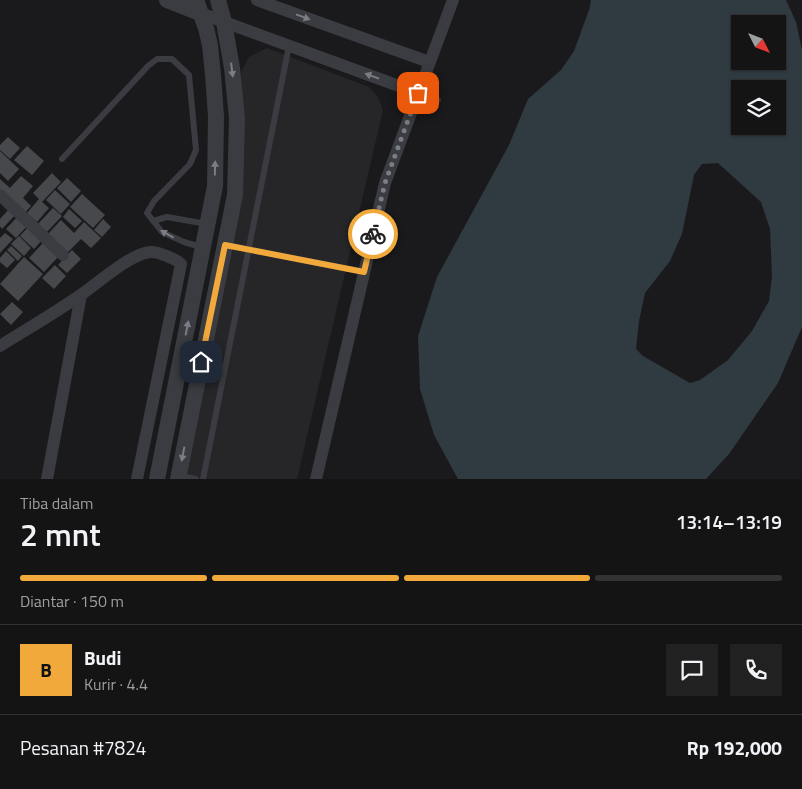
<!DOCTYPE html>
<html lang="id">
<meta charset="utf-8">
<style>
:root{--surface:#141415;--page:#212122;--text:#f1f3f6;--muted:#9d9ea0;--line:#333334;--accent:#f2a93c}
body{margin:0;font-family:"Titillium Web",sans-serif;background:var(--page);color:var(--text);height:100vh;display:flex;flex-direction:column;font-size:19px;white-space:nowrap}
*{box-sizing:border-box;margin:0}
p{font-size:16px;color:var(--muted)}
.icon{flex:none;width:28px;height:28px;fill:none;stroke:currentColor;stroke-width:2;stroke-linecap:round;stroke-linejoin:round}
.map{position:relative;height:479px;overflow:hidden}
.sheet{display:flex;flex-direction:column;background:var(--surface);flex:1}
.sheet>*{flex:none}
.needle{width:32px;rotate:132deg}
.buttons{position:absolute;left:731px;top:15px;display:grid;gap:10px}
.buttons a{display:grid;place-items:center;width:55px;height:55px;border-radius:0px;background:var(--surface);box-shadow:0 1px 4px #0004,0 0 0 1px var(--line);font-size:25px}
.pin{position:absolute;display:grid;place-items:center;width:42px;height:42px;color:#fff;margin:-21px;border-radius:10px;box-shadow:0 2px 8px #0006}
.courier{position:absolute;display:grid;place-items:center;width:50px;height:50px;margin:-25px;border:4px solid #f2a93c;border-radius:50%;background:#fff;color:#222;box-shadow:0 1px 6px #0007}
.overview em{font-style:normal;font-weight:600}
.overview div{display:flex;flex-direction:column-reverse}
.overview{display:flex;align-items:center;justify-content:space-between;height:85px;padding:0 20px}
h1{font-size:32px;font-weight:600;line-height:38px}
.bar{display:grid;grid-template-columns:repeat(4,1fr);gap:8px 5px;align-content:center;height:60px;padding:0 20px}
.bar i{height:6px;border-radius:4px;background:var(--line)}
.bar .selected{background:var(--accent)}
.bar p{grid-column:span 4}
.line{display:flex;align-items:center;gap:12px;padding:0 20px;border-top:1px solid var(--line)}
.line div{flex:1}
.round{display:grid;place-items:center;flex:none;width:52px;height:52px;border-radius:0px;background:var(--page)}
.map>svg:first-child{display:block}
.built{fill:#262629}
.water{fill:#303a41;fill-rule:evenodd}
.building{fill:#47484c}
.lines{fill:none;stroke-linecap:round;stroke-linejoin:round}
.service{stroke:#3b3c41;stroke-width:6}
.minor{stroke:#3b3c41;stroke-width:12}
.tertiary{stroke:#3b3c41;stroke-width:16}
.oneway{fill:#7a7d85}
.done{stroke:#7a7d84;stroke-width:5;stroke-dasharray:0 9}
.route{stroke:#f2a93c;stroke-width:6}
</style>
<div class="map">
<svg width="802" height="479" viewBox="0 0 802 479">
<rect width="100%" height="100%" fill="#1a1a1c"/>
<path class="built" d="M267 48 369 87 378 97 383 110 297 479H185L242 196 241 72 249 57Z"/>
<path class="water" d="M591 0H786L796 22 802 50V327L778 383 729 454 706 479H458L434 435 420 389 418 336 437 277 509 145 528 99 561 70 574 51 589 10ZM740 24H778V61H740ZM740 89H778V126H740ZM718 163 761 202 770 229 772 276 769 301 752 331 728 360 700 380 690 383 643 356 636 349 639 321 645 293 670 261 682 234 694 175 702 164Z"/>
<path class="building" d="M8 137 20 148 10 159 0 150V145Z
M27 146 44 161 32 175 14 160Z
M0 151 19 169 8 181 0 173Z
M52 173 61 182 42 202 49 208 37 222 27 213 39 199 33 193Z
M21 176 33 186 23 198 31 206 24 214 0 193V179L10 188Z
M67 178 81 191 71 202 57 188Z
M55 190 70 204 61 214 46 200Z
M82 194 105 215 93 228 70 207Z
M11 207 17 213 2 229 0 226V219Z
M53 208 62 216 45 234 37 225Z
M69 209 82 221 75 228 63 217Z
M19 215 29 224 16 238 6 229Z
M103 219 111 227 102 237 94 230Z
M61 220 74 233 84 222 101 238 91 248 81 239 66 254 47 235Z
M29 226 43 239 34 249 20 236Z
M5 233 13 239 0 253V238Z
M19 236 31 248 24 256 11 244Z
M43 243 58 257 44 272 29 258Z
M11 246 22 256 18 261 7 250Z
M72 250 81 259 67 273 58 265Z
M6 251 15 260 7 268 0 262V258Z
M24 257 43 274 18 301 0 284Z
M55 265 66 276 54 289 42 278Z
M12 302 23 312 11 325 0 314Z"/>
<g class="lines">
<path class="service" d="M418 93 438 100
M416 99 435 106
M62 159 148 66 157 59H172L189 75 196 150 190 164 154 201 147 213 162 232 184 242 201 247
M153 221 167 217 207 224
M226 245 365 272
M202 362 225 367
M180 476 196 479
M203 479 289 46"/>
<path class="minor" d="M257 0 429 62
M200 13 418 93
M0 195 63 255
M0 346C27 329 55 313 82 294 98 283 130 254 150 252 157 251 176 259 181 264L137 479
M47 479 81 295
M316 479 385 183 453 0"/>
<path class="tertiary" d="M167 0 200 13
M157 479 215 186 216 116 213 75 210 45 206 28 196 0
M178 479 235 195 237 118 232 68 224 22 218 0"/>
</g>
<defs><path id="oneway-solid" d="M-6-.8H1V-3.2L6.5 0L1 3.2V.8H-6Z" transform="scale(1.25)"/></defs>
<g class="oneway">
<use href="#oneway-solid" transform="translate(303 17) rotate(20)"/>
<use href="#oneway-solid" transform="translate(232 70) rotate(83)"/>
<use href="#oneway-solid" transform="translate(372 76) rotate(-160)"/>
<use href="#oneway-solid" transform="translate(215 168) rotate(-89)"/>
<use href="#oneway-solid" transform="translate(167 234) rotate(-151)"/>
<use href="#oneway-solid" transform="translate(187 328) rotate(-79)"/>
<use href="#oneway-solid" transform="translate(183 454) rotate(101)"/>
</g>
<g class="lines">
<path class="done" d="M373 234 385 183 418 93"/>
<path class="route" d="M201 362 225 245 364 272 373 234"/>
</g>
</svg>
<div class="buttons">
<a><svg class="needle" viewBox="-14 -14 28 28"><path d="M0-13l5 13h-10z" fill="#e53935"/><path d="M0 13l5-13h-10z" fill="#9d9ea0"/></svg></a>
<a><svg class="icon" aria-label="layers" viewBox="0 0 24 24"><path d="M12 4l9 5-9 5-9-5zM3 14l9 5 9-5"/></svg></a>
</div>
<div class="pin" style="left:418px;top:93px;background:#ea580c"><svg class="icon" aria-label="bag" viewBox="0 0 24 24"><path d="M5 8h14l-1 12H6zM9 8a3 3 0 0 1 6 0"/></svg></div>
<div class="pin" style="left:201px;top:362px;background:#1f2937"><svg class="icon" aria-label="home" viewBox="0 0 24 24"><path d="M3 11l9-7 9 7M6 9v11h12V9"/></svg></div>
<div class="courier" style="left:373px;top:234px"><svg class="icon" aria-label="bike" viewBox="0 0 24 24"><circle cx="6" cy="16" r="4"/><circle cx="18" cy="16" r="4"/><path d="M6 16l4-8h5l3 8M10 8l3 8H6M13 5h3"/></svg></div>
</div>
<section class="sheet">
<div class="overview"><div><h1>2 mnt</h1><p>Tiba dalam</p></div><em>13:14–13:19</em></div>
<div class="bar"><i class="selected"></i><i class="selected"></i><i class="selected"></i><i></i><p>Diantar · 150 m</p></div>
<div class="line" style="height:90px"><b class="round" style="background:var(--accent);color:#111">B</b><div><b>Budi</b><p>Kurir · 4.4</p></div><a class="round"><svg class="icon" aria-label="chat" viewBox="0 0 24 24"><path d="M4 5h16v11H9l-5 4z"/></svg></a><a class="round"><svg class="icon" aria-label="phone" viewBox="0 0 24 24"><path d="M5 4h4l2 5-3 2q2 4 5 5l2-3 5 2v4C11 20 4 13 5 4z"/></svg></a></div>
<div class="line" style="height:65px"><div>Pesanan #7824</div><b>Rp 192,000</b></div>
</section>
